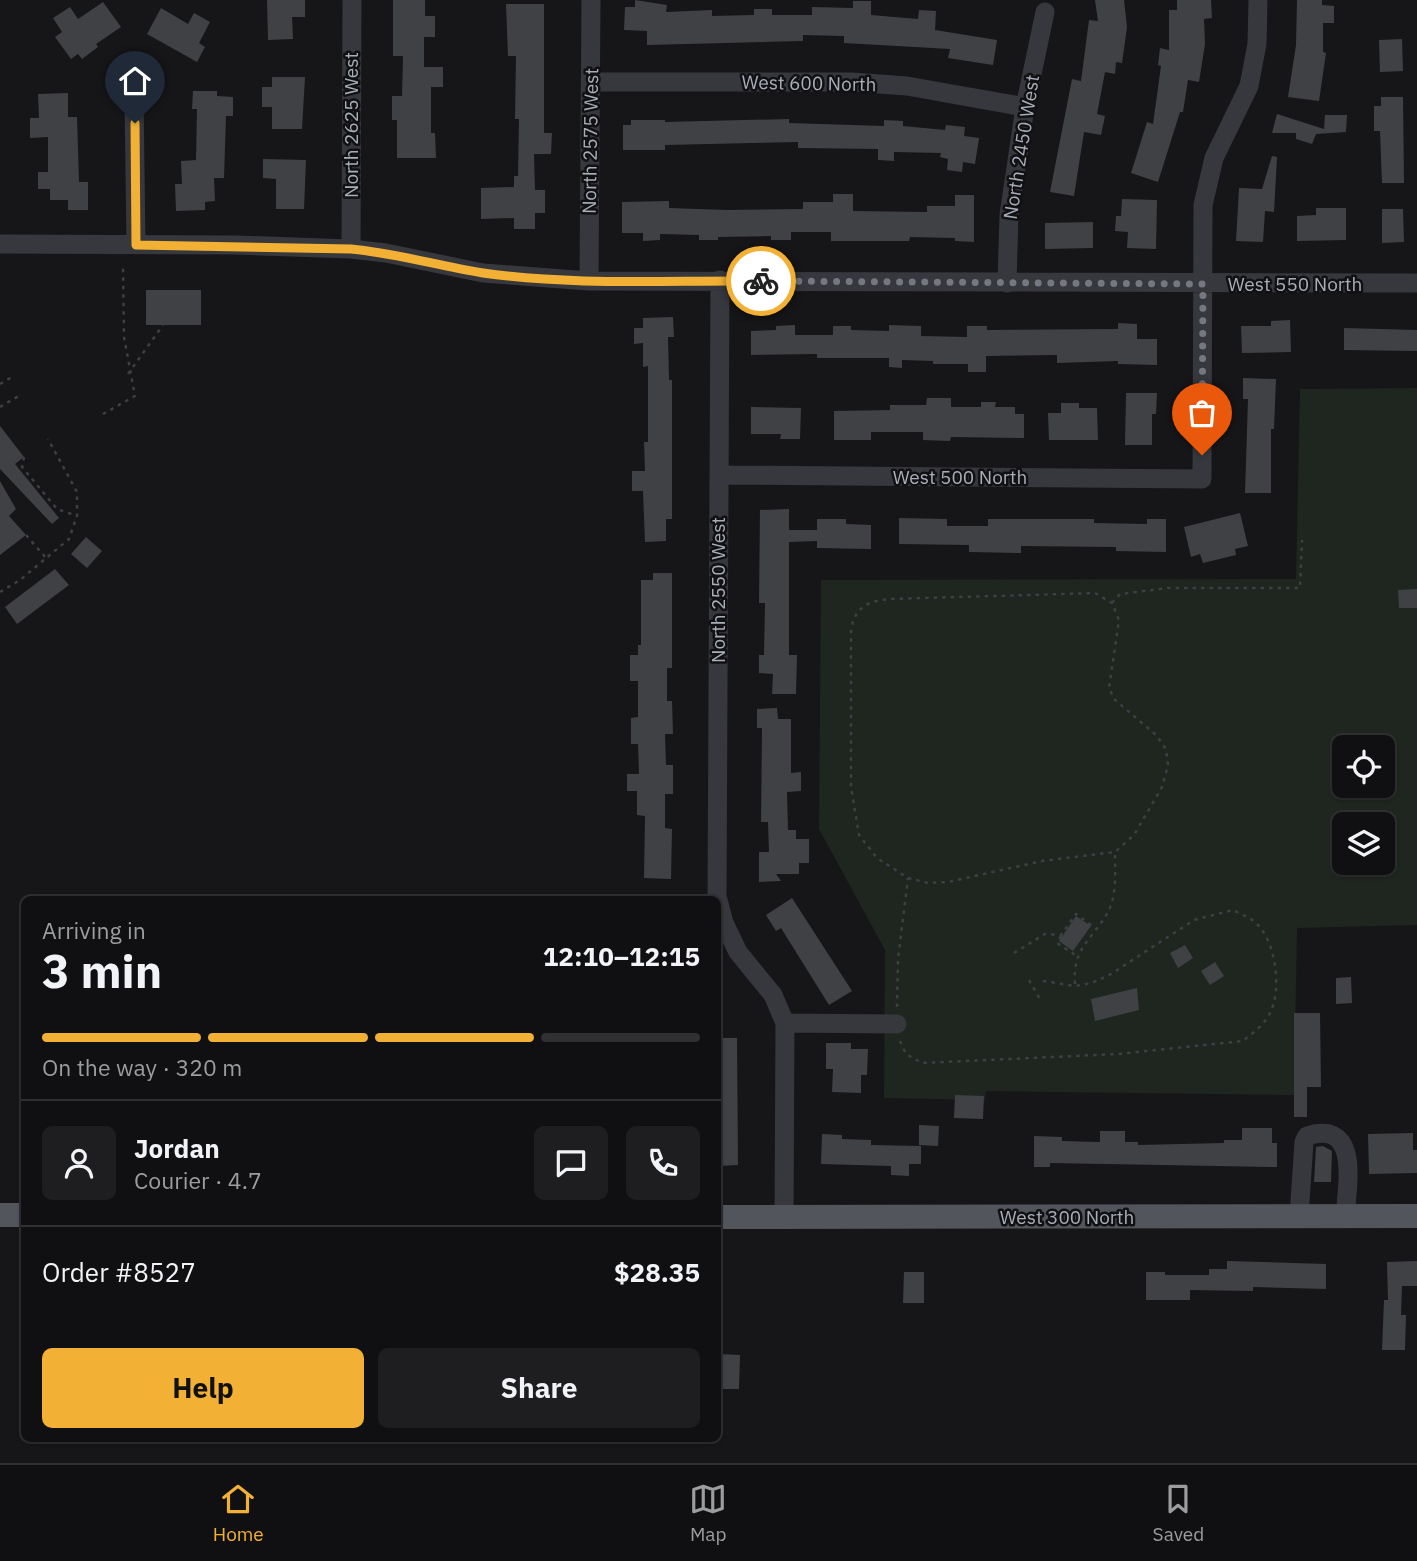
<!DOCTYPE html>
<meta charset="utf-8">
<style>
:root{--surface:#101012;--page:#1e1e20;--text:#f1f3f6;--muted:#9c9d9f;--line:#303032;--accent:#f2b134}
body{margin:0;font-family:"IBM Plex Sans",sans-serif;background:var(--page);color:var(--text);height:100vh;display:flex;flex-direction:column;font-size:26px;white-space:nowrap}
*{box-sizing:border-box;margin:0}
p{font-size:23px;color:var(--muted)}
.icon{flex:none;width:38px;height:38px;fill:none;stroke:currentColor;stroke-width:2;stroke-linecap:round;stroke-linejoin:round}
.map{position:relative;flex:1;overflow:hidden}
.panel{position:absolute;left:21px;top:896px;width:700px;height:546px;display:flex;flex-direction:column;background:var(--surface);border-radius:10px;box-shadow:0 2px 5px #0004,0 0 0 2px var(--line)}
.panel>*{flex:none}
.buttons{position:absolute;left:1332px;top:735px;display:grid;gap:14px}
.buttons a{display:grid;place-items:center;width:63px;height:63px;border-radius:10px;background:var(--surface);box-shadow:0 2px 5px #0004,0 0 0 2px var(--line);font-size:35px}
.pin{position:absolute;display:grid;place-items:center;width:60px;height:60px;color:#fff;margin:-72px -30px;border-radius:50% 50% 50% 0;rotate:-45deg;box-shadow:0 0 7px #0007}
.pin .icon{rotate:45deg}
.courier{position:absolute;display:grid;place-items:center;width:70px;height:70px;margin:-35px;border:5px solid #f2b134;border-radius:50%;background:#fff;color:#222;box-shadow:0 2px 9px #0007}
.overview em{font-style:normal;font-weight:700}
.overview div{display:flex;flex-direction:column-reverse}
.overview{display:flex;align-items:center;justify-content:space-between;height:119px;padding:0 21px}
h1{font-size:46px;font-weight:700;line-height:52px}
.bar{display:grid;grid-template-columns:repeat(4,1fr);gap:10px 7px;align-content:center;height:84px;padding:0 21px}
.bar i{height:9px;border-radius:5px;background:var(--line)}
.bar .current{background:var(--accent)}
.bar p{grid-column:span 4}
.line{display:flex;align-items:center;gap:18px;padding:0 21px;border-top:2px solid var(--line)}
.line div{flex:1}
.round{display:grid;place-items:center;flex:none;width:74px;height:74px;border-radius:10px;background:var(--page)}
.cta{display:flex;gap:14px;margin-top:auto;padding:14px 21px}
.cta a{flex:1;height:80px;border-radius:10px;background:var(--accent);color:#111;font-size:28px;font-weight:700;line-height:80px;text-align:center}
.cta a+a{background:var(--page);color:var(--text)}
.menu{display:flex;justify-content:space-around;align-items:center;height:98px;border-top:2px solid var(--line);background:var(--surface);font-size:19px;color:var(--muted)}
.menu a{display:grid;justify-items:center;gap:4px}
.menu .current{color:var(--accent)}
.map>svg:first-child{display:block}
.green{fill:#1e261f;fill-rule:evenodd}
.building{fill:#404145}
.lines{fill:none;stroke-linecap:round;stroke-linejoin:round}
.path{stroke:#3d3f44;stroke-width:2.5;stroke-dasharray:3.5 5;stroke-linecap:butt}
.minor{stroke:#37383d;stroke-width:19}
.major{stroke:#53555c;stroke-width:24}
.done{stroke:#757880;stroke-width:7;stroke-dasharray:0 12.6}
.route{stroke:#f2b134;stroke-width:9}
.labels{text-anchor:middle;stroke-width:5;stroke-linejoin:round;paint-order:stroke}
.street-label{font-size:19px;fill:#a8adb8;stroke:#111113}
</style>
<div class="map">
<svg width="1417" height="1463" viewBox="0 0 1417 1463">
<rect width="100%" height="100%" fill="#161618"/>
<path class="green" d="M1417 388V925L1297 928 1294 1095 986 1091 985 1100 884 1098 885 950 819 829 821 580 1296 579 1300 389ZM1344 747H1382V786H1344ZM1344 824H1382V863H1344Z"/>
<path class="building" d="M267 0H305V17H292L293 39 268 40Z
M393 0H425V16H435V37H424V67H443V87H431V133H435L436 158H397V120H392V96H402L403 56H393Z
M635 0 667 5 666 12 712 10V16L754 15V9H772V15H812V7L853 8V1H871V15L918 19 919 10 936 11 935 30 997 40 993 65 948 58 950 49 844 43V36L803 35V41L647 45V31L624 30 625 7H635Z
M1095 0H1124L1127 27 1122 63 1116 62 1115 74 1105 72 1097 114 1105 116 1101 135 1084 132 1074 196 1050 192 1072 79 1081 81 1089 20 1098 21Z
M1177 0H1211L1212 18 1204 19 1205 44 1199 82 1188 80 1183 112H1180L1158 182 1131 173 1147 122 1153 124 1161 66 1158 65 1160 48 1169 50V10H1177Z
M1297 0H1322V5L1334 6V23H1323V52L1326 53 1319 101 1288 97 1296 45Z
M103 2 121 27 96 44 98 47 82 59 78 54 71 59 55 37 62 32 53 18 70 7 78 19Z
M506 4H544V133H552L551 154H534L535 190H545V213H535V229H514V218L481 219V188L514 187V176H518L519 119H515L516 56H508Z
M161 8 188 24 194 13 210 22 199 43 205 47 197 62 147 34Z
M1402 39 1403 71 1380 72 1379 40Z
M272 77H305L302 129H272V107H262V87H272Z
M193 91H217V96L233 97V116H226L224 178H214L215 201 205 202V210L176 211 175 184H182L181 161 196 160 197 109H192Z
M68 93V117H77L79 182H88V210H68V200H50V189H38V172H48V137L30 138V118H39L38 94Z
M1381 97H1403L1404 183H1382L1380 131H1374V106H1381Z
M1277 114 1324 129 1325 115H1347L1346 132 1316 134 1312 144 1296 139V133H1272Z
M789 119V123L884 126V120L903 121V126L945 130 946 125 965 127 964 136 979 138 975 164 963 162 962 172 947 170 948 159 940 157 941 153 894 152V161L878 160V149L798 148V142L665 145V150H623V125H631V120H665V122Z
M1272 156 1277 157 1274 212 1265 211 1263 242 1236 241 1239 188 1262 189Z
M263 159 306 160 304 209H276V179L263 178Z
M833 194H853V211L927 212V206H955V195H974V242L955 241V238L910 237 909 241H831V232H791V240H771V236L718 237V240H699V235L660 234V240L643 241V233H622V202L669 201V208L727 210 803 209V202H833Z
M1122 199 1157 200 1156 249 1127 248 1128 232 1115 231 1116 216H1121Z
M1316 208H1346V240L1297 241V216L1316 215Z
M1382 209H1403L1404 242 1382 243Z
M1093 222V248L1045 249V223Z
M146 290H201V325H146Z
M673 317 674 337H668L669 380H672V519H666V541L645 542 643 491H632V471H645L644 442H648V366L643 367V343L634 344V328H643V318Z
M1290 320 1291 352 1242 353 1241 326H1271V321Z
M1118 323 1137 324V339H1157V365L1118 364V361L1057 363V355L986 356V372H968V364H933V361L902 360V368L889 367V358H817V354L751 355V331L776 330V326L795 325V335H833V326H851V330L889 331V325L921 326V336L967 337V326H987V330L1118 329Z
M1344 328 1417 330V351L1344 350Z
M1243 378 1276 379 1274 429H1271V493H1245L1248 399H1243Z
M1126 393H1157L1156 414H1152V445H1125Z
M927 398H951V407H981V402H996L995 407H1015V414H1024V438L951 437 950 441 923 440V432H871V440H834V411L890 410V405H926Z
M1061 403H1079V408H1097L1098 440H1049L1048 413H1061Z
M751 407 801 408 800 439H780L781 434H751Z
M0 426 24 457 15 464 59 518 52 524 0 469Z
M0 481 16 509 9 516 26 535 0 555Z
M789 509V530H817V519H846V524L871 525V549L817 548V541L789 542V655H797L796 694H772L773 674 759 673V655H764L765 603H759L760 510Z
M1240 513 1248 546 1235 549 1236 555 1203 563 1200 554 1191 557 1184 527Z
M899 518 947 519V526H988V519H1094V523L1147 524V519H1166V552L1116 551V547L1021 546V553L969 552V545L899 544Z
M86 537 102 551 87 568 71 554Z
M55 569 69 585 17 624 5 607Z
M653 573H672V668H667V701H672L673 734H665L666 765H673V794H665V828L672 829 671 879 644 878 645 816 637 815V791H627V774H639L638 744H631V718L638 717V681H630V655H638V645H641V580H653Z
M1417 589V608H1399L1398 590Z
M777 708 778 719H791V773L801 772V791L787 792 788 830H796V839H809V863H799V874H776L781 881 759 882V852H769L768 822H761L762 728H757V709Z
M792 898 852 991 829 1005 781 928 776 931 766 915Z
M1076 916 1091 926 1073 951 1059 941Z
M1185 945 1193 958 1178 968 1170 953Z
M1215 962 1224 976 1210 985 1201 971Z
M1351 977 1352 1003 1336 1004V978Z
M1137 988 1139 1010 1095 1021 1091 999Z
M1294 1013H1320L1321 1087H1307V1117H1294Z
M718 1038H737L738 1165 718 1166Z
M826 1043H851V1049H868L867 1075H861V1093L832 1092 833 1069H826Z
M955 1095 984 1096 983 1119 954 1118Z
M919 1125 939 1126 938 1146 919 1145Z
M1242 1128H1272V1143H1277V1167L1050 1163V1167H1034V1136L1062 1137V1141L1100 1142V1131H1125V1142H1138V1145L1224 1143V1140H1242Z
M1413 1133V1150H1417V1173L1369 1174 1368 1134Z
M822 1134 842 1135V1139L871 1140V1145L921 1146V1164H909V1176L891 1175V1166L821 1164Z
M1323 1146 1332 1151 1331 1182H1314L1316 1147Z
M1227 1261 1326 1264V1289L1253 1287V1291L1190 1290V1300H1146V1272H1165V1275H1209V1269H1227Z
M1417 1261V1286H1402L1401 1315H1406L1405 1350H1382L1384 1300H1388L1387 1262Z
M904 1272H924V1303H903Z
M718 1354 740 1355 739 1389H718Z"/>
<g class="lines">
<path class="path" d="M128 374 163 325
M0 384 12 377
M0 407 22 394
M103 414 135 396 124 337 123 266
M24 457 22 467 57 509 77 516
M26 535 46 558
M0 592 20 580 69 539 77 516V492L48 439
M1095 593 1112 603 1119 620 1109 688 1114 699 1156 735 1166 749 1168 765 1162 787 1134 835 1115 852 1042 861 948 882 928 883 908 878 877 858 859 835 851 787V629C856 606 868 601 890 599Z
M1112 603 1120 594 1168 588H1300L1302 540
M1061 936 1057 943 1077 956
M1014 953 1045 934 1061 935 1076 914 1095 928
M1029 980 1041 1001
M1075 984C1072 948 1092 940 1108 912 1117 895 1115 871 1115 852
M897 1007 898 959 908 878
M900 1041 906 1054 922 1063 1118 1054 1243 1041C1253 1033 1264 1025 1270 1013 1282 990 1276 942 1257 924 1251 918 1241 914 1233 910L1194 920 1111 974 1092 983 1075 986 1043 981"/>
<path class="minor" d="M591 82H852L907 86 1025 107
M134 98 136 245
M0 244 236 245 351 249 386 253 483 273 589 281 1417 283
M351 249 352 0
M589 281 591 0
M1007 283 1009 215 1025 107 1045 12
M719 475 1202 479 1203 205 1214 158 1249 86 1257 44 1258 0
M717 900 720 280
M718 900 724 923 738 952 773 995 785 1023 784 1218
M785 1023 897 1024
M1299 1216 1304 1142 1307 1136C1361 1119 1347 1186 1345 1217"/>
<path class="major" d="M0 1215H24
M718 1217 1417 1216"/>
</g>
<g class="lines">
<path class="done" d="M761 281 1203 284 1202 455"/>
<path class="route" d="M135 123 136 245 351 249C396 253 438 266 483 273 574 286 669 280 761 281"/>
</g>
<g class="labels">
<g class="street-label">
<text transform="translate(809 83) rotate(1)" y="7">West 600 North</text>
<text transform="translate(351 125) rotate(-90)" y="7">North 2625 West</text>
<text transform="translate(590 141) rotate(-89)" y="7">North 2575 West</text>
<text transform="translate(1021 147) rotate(-81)" y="7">North 2450 West</text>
<text x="1295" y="291">West 550 North</text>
<text x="960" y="484">West 500 North</text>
<text transform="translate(718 590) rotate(-90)" y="7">North 2550 West</text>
<text x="1067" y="1224">West 300 North</text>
</g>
</g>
</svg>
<div class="buttons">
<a><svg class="icon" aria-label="locate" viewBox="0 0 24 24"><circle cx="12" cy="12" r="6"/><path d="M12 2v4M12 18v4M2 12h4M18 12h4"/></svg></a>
<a><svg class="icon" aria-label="layers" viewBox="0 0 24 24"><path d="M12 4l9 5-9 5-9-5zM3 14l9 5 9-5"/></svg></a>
</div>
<div class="pin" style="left:1202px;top:455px;background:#ea580c"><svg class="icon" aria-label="bag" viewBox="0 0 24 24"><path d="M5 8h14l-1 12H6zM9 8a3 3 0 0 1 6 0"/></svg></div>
<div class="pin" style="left:135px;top:123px;background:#1f2937"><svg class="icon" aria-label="home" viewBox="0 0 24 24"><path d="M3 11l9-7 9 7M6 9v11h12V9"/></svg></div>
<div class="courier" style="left:761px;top:281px"><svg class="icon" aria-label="bike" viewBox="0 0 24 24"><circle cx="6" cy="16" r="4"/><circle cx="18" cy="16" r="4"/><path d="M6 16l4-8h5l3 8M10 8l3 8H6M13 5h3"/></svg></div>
<section class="panel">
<div class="overview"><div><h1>3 min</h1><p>Arriving in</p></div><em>12:10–12:15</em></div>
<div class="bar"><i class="current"></i><i class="current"></i><i class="current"></i><i></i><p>On the way · 320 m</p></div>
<div class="line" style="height:126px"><a class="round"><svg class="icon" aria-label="person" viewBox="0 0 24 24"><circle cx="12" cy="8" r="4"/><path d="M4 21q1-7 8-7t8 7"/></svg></a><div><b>Jordan</b><p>Courier · 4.7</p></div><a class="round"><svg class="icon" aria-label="chat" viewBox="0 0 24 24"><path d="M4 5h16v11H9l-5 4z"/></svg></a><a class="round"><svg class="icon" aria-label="phone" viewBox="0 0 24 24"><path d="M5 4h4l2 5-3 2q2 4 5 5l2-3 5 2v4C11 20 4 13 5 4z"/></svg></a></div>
<div class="line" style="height:91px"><div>Order #8527</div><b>$28.35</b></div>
<div class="cta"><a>Help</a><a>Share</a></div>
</section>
</div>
<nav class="menu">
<a class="current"><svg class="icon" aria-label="home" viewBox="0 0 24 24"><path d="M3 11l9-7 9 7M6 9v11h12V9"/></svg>Home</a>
<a><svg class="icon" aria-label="map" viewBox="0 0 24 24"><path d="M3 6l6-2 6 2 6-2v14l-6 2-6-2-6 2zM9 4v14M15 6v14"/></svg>Map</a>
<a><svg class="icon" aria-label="saved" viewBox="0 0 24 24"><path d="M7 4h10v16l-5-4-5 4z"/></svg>Saved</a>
</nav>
